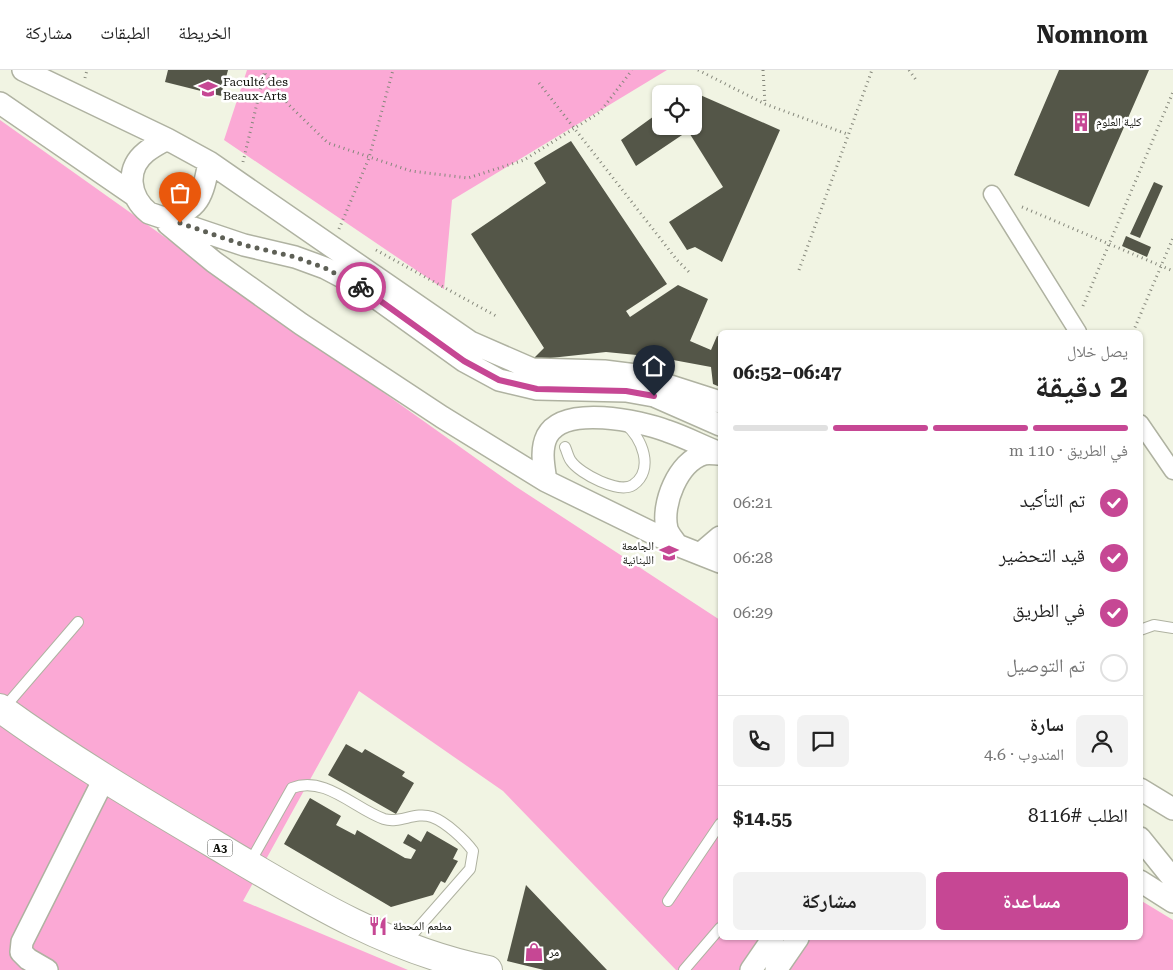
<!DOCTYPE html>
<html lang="ar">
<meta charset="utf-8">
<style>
:root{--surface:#fff;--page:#f2f2f2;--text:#222;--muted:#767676;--line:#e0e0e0;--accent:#c64794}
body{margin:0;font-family:"Roboto Serif","Noto Naskh Arabic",serif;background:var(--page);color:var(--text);direction:rtl;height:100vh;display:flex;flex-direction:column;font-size:19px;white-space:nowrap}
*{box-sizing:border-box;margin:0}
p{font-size:16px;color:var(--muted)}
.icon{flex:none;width:28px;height:28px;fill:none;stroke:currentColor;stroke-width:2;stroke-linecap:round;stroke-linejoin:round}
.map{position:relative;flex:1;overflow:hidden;direction:ltr}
.sheet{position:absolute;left:718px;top:260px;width:425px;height:610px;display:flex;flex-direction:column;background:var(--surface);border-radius:8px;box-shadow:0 1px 4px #0004;direction:rtl}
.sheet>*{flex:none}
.controls{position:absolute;left:652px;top:15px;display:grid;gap:10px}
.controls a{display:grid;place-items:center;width:50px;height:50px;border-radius:8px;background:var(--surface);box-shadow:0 1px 4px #0004;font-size:25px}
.pin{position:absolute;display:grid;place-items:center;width:42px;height:42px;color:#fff;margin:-51px -21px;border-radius:50% 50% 50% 0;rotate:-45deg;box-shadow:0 0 5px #0007}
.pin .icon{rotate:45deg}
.courier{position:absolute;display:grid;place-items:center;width:50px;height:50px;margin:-25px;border:4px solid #c64794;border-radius:50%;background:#fff;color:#222;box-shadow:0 1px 6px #0007}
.overview em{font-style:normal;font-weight:700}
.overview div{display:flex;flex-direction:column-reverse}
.overview{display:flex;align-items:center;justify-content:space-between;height:85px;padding:0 15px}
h1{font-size:32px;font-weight:700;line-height:38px}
.bar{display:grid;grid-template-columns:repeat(4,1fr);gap:8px 5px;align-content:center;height:60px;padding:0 15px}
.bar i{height:6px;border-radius:4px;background:var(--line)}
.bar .current{background:var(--accent)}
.bar p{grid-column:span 4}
.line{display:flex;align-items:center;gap:12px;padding:0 15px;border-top:1px solid var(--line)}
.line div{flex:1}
.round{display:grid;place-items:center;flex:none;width:52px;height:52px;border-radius:8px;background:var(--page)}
ol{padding:0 15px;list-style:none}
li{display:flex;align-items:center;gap:15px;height:55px}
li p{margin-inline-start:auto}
li .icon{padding:5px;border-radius:50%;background:var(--accent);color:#fff;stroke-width:4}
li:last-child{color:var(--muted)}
li i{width:28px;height:28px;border:2px solid var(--line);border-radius:50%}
.cta{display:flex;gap:10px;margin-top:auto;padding:10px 15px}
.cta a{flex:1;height:58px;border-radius:8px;background:var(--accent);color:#fff;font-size:20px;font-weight:700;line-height:58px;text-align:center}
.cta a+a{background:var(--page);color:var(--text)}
header{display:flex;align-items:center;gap:30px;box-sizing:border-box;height:70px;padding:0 25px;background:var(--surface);border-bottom:1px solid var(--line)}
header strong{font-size:24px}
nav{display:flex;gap:28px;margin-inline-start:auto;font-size:18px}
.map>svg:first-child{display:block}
.green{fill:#fba9d5}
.building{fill:#545648}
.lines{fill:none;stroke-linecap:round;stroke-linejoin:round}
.service-casing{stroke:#afb2a1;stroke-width:12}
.pedestrian-casing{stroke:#afb2a1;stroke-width:19}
.minor-casing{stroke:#afb2a1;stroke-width:24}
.trunk-casing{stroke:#afb2a1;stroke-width:30}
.path{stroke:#85877b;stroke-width:3;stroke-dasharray:1 4;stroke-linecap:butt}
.service{stroke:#fff;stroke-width:10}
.pedestrian{stroke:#fff;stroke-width:16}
.minor{stroke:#fff;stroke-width:21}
.trunk{stroke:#fff;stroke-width:28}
.done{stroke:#5e6056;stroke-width:5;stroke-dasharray:0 9}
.route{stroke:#c64794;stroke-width:6}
.labels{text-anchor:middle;stroke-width:5;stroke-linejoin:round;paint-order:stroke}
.shield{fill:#fff;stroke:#575854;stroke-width:1}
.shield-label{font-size:11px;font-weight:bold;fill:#0f100a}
.poi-label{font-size:12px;fill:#0f100a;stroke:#fff;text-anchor:start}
</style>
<header>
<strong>Nomnom</strong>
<nav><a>الخريطة</a><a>الطبقات</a><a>مشاركة</a></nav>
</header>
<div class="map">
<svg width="1173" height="900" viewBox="0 0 1173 900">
<rect width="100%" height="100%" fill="#f1f4e3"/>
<path class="green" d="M247 0H667L452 130 444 219 224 70Z
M0 50 515 416 720 550V868H1140V830L1173 850V900H676L503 721 359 621 243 831 408 900H0Z"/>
<path class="building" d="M168 0H228L221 26 165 12Z
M1059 0H1149L1089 137 1014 105Z
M691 21 780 60 722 192 695 177 687 180 669 152 723 117 688 61 636 96 621 70 661 41V56H694V24H686Z
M571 71 667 214 626 241 630 247 678 215 708 229 690 271 711 280 717 266 720 267V317L713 314 711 297 657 287 606 282 532 290 544 278 471 164 546 113 534 93Z
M1154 112 1163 116 1140 168 1130 164Z
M1126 166 1151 177 1147 187 1122 176Z
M346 674 362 683 365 679 405 702 402 706 414 713 396 744 328 705Z
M310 728 341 746 336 755 355 765 357 760 405 788 411 789 416 780 403 773 408 764 421 772 427 761 458 779 453 789 458 791 445 813 441 811 433 825 391 837 284 774Z
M526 815 607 900H544L507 891Z"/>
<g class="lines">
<g class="service-casing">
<path id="service" d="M565 377C567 381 568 387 571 391 580 404 619 424 633 415 655 400 642 367 625 354
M1140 560 1154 555 1173 558
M4 638 78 552
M249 794 292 718C325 705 355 739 384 749 400 754 415 741 432 747 446 752 465 770 473 781L470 799 405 873
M668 831 720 754
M684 900 720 858"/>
</g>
<g class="pedestrian-casing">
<path id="pedestrian" d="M992 124 1078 262
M1140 353 1173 401"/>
</g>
<g class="minor-casing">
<path id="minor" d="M23 0 167 69
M0 33 134 125
M209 92 470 272 532 299 604 301 636 305 720 332
M164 148C200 142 203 124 209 92L167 69C160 73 152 77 146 82 125 99 129 127 149 143L244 175 295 187 325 198 361 217 464 291 499 310 537 319 626 321 654 326 720 355
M168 154 214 192 301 254 442 347 546 411 677 475 720 492
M546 411C544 397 540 380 547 366 564 334 640 351 667 361 685 367 702 376 720 383
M677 475C674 470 669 465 667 459 661 434 678 392 704 384 709 383 715 384 720 384
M700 484 720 467
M1140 719 1173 739
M1140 768 1173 809
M1140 811 1173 832
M47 900 28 889 21 882 22 872 104 709
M751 900 773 868
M776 900 798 868"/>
</g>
<g class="trunk-casing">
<path id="trunk" d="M0 638C69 688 141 731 214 774 301 826 387 880 488 900"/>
</g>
<path class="path" d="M698 0 765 34 847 64
M763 0 765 34
M909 0 916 10
M265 4 289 35 328 73 411 101 468 108 524 90 600 42 632 0
M85 8 87 0
M539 13 677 190 691 204
M243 92 265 0
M1022 137 1173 201
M339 159 369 88 393 0
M376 180 498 247
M799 200 872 0
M1083 236 1173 22
M1133 262 1173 168"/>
<use href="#service" class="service"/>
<use href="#pedestrian" class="pedestrian"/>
<use href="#minor" class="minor"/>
<use href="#trunk" class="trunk"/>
</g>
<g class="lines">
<path class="done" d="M180 153 244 175 295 187 325 198 361 217"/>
<path class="route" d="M361 217 464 291 499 310 537 319 626 321 654 326"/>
</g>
<defs>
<g id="university-bare" transform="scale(1.5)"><path d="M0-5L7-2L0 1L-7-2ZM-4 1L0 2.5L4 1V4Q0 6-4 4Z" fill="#c64794" stroke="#fff" stroke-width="2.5" paint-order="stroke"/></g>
<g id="building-bare" transform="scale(1.5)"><path d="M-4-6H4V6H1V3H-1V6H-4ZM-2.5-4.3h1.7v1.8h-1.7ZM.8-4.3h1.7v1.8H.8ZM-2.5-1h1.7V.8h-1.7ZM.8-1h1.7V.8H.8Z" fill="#c64794" stroke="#fff" stroke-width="2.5" paint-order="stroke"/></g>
<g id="restaurant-bare" transform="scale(1.5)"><path d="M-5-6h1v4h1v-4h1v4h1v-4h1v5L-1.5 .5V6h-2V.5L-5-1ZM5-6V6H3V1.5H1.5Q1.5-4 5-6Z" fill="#c64794" stroke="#fff" stroke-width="2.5" paint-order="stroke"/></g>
<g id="shop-bare" transform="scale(1.5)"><path d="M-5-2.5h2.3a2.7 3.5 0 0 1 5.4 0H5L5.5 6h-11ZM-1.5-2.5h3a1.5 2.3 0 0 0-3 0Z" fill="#c64794" stroke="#fff" stroke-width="2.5" paint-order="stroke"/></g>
</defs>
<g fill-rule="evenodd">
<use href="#university-bare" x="208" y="19"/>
<use href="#building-bare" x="1081" y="52"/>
<use href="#university-bare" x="669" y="483"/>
<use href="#restaurant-bare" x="378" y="856"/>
<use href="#shop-bare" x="534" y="882"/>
</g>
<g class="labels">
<rect class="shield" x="207.5" y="769.5" width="25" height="17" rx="4"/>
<g class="shield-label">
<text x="220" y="782">A3</text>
</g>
<g class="poi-label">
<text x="223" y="16">Faculté des<tspan x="223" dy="14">Beaux-Arts</tspan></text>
<text x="1096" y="56">كلية العلوم</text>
<text x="654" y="480" text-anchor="end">الجامعة<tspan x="654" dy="14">اللبنانية</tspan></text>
<text x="393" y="860">مطعم المحطة</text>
<text x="549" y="886">مر</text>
</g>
</g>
</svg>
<div class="controls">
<a><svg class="icon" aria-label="locate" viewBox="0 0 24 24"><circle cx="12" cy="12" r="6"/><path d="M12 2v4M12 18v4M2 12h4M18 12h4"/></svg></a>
</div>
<div class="pin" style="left:180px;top:153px;background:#ea580c"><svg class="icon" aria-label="bag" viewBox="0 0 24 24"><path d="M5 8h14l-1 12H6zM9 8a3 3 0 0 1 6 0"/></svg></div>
<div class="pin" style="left:654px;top:326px;background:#1f2937"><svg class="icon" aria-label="home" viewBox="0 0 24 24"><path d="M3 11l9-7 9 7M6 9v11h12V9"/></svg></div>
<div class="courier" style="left:361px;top:217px"><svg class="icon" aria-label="bike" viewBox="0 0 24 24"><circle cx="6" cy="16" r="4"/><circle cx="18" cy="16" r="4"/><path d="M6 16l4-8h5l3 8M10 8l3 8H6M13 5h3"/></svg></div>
<section class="sheet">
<div class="overview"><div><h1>2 دقيقة</h1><p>يصل خلال</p></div><em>06:47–06:52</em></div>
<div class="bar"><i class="current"></i><i class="current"></i><i class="current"></i><i></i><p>في الطريق · 110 m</p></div>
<ol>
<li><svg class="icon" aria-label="check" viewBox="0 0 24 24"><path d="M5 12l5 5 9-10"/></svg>تم التأكيد<p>06:21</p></li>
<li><svg class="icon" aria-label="check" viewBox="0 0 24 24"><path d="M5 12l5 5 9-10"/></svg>قيد التحضير<p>06:28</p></li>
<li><svg class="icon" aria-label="check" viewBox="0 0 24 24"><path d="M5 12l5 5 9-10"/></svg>في الطريق<p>06:29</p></li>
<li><i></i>تم التوصيل</li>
</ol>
<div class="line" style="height:90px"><a class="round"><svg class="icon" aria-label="person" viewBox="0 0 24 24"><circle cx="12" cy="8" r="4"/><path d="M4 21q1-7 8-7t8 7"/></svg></a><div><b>سارة</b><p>المندوب · 4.6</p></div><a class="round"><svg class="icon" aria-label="chat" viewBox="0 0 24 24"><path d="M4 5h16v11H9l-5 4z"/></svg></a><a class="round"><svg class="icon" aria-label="phone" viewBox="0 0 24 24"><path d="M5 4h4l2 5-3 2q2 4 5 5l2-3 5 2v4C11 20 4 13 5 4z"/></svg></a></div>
<div class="line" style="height:65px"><div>الطلب #8116</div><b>$14.55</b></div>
<div class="cta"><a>مساعدة</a><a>مشاركة</a></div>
</section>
</div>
